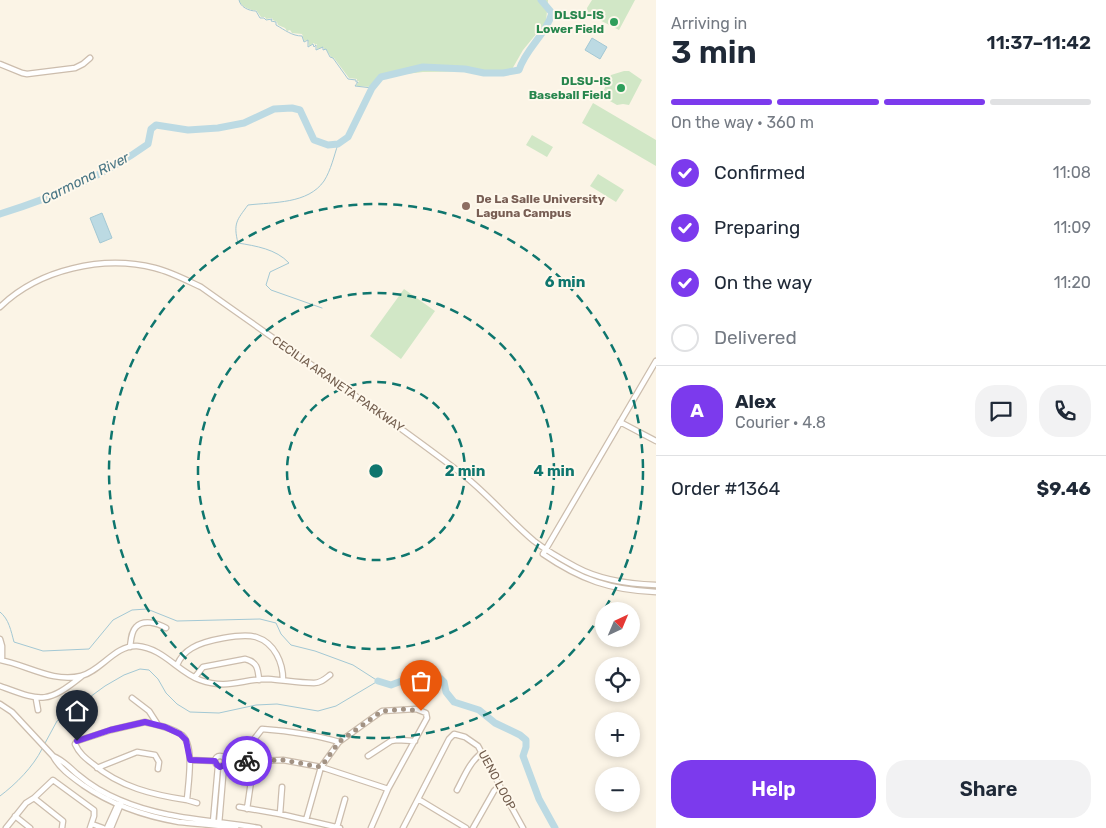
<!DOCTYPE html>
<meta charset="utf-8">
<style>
:root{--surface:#fff;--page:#f2f2f3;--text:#1f2937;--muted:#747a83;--line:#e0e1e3;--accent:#7c3aed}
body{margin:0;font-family:Rubik,sans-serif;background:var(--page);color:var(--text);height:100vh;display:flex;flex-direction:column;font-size:19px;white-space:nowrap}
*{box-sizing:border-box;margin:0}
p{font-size:16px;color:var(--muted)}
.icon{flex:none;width:28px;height:28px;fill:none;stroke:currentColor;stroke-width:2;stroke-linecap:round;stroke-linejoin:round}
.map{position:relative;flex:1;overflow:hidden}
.details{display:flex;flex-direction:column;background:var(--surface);width:450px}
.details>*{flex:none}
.needle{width:32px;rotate:44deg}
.controls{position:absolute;left:595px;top:602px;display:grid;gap:10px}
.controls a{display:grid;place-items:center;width:45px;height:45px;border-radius:50%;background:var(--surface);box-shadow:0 2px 8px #0003;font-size:25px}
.pin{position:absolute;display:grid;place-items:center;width:42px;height:42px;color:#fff;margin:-51px -21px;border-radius:50% 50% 50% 0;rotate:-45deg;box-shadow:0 0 5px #0007}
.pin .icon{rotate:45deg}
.courier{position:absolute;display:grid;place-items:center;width:50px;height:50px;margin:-25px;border:4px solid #7c3aed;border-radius:50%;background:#fff;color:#222;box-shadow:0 1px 6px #0007}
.summary em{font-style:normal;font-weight:600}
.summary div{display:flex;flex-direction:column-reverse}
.summary{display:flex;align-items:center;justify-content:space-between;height:85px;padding:0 15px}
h1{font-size:32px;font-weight:600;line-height:38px}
.bar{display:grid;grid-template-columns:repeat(4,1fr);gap:8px 5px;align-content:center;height:60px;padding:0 15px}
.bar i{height:6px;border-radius:4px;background:var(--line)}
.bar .active{background:var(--accent)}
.bar p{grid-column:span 4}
.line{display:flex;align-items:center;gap:12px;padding:0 15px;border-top:1px solid var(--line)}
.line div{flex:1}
.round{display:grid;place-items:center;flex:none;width:52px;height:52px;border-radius:20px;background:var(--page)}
ol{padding:0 15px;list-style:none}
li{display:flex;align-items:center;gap:15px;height:55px}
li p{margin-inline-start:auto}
li .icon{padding:5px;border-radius:50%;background:var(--accent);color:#fff;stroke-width:4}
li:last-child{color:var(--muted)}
li i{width:28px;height:28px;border:2px solid var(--line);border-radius:50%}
.button{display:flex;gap:10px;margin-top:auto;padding:10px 15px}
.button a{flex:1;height:58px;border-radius:20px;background:var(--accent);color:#fff;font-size:20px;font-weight:600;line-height:58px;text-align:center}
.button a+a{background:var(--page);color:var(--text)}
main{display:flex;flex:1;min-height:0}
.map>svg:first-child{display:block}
.green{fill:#d1e7c6}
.water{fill:#bcdae3;stroke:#a3c8d4}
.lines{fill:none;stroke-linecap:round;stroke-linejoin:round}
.stream{stroke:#a3c8d4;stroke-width:1}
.river{stroke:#bcdae3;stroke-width:7}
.minor-casing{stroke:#ccbdad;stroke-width:7}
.minor{stroke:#fff;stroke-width:4.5}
.done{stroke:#a29283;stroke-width:5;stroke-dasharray:0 9}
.route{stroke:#7c3aed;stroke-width:6}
.ring{fill:none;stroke:#0f766e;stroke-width:2.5;stroke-dasharray:9 6}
.leisure-dot{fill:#2e9e5b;stroke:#fef8ec;stroke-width:2}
.education-dot{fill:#8d6e63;stroke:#fef8ec;stroke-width:2}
.labels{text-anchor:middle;stroke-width:4;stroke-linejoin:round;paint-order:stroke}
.leisure-label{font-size:12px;font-weight:bold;fill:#27864d;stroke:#fef8ec;text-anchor:end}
.education-label{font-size:12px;font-weight:bold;fill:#785e54;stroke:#fef8ec;text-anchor:start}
.street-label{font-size:12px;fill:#725d4d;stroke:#fef8ec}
.water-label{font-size:14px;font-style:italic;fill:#487584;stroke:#fef8ec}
.centre{fill:#0f766e;stroke:#fef8ec;stroke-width:2.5}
.ring-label{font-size:15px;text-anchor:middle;font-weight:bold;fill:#0f766e;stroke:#fef8ec;stroke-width:4;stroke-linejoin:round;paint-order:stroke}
</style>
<main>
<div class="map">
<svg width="656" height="828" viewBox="0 0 656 828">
<rect width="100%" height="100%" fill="#fbf4e6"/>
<path class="green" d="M239 0H548L546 22 523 50 511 71 423 72 381 77 372 87 356 86 359 81H357V79L349 78 334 58 331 57 326 49H324V47L317 49V44L315 45 314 43 309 46 308 40 304 41 302 34 292 33 290 30 287 31 285 28 278 25 277 22 273 20 272 18 266 19 265 17H261L256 10C250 11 240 6 239 0Z
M592 0H635L619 30 588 14 587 8Z
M624 71H629L642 80 629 105 623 104 617 105 601 96 611 75Z
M593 103 656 140V166L582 123Z
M532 135 553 147 547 157 526 145Z
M598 174 624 190 616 202 590 186Z
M404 289 435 311 401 359 370 336Z"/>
<path class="water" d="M592 38 607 47 600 59 585 50Z
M102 213 112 238 100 243 90 218Z"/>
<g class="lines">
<path class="stream" d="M239 0C240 7 249 11 256 11L260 18H264L266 20 272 19 271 21 276 22V25C285 30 292 36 302 36L304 42 308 40V47L313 44 314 47 316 45V50L323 47V50L326 49 330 57 333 58 348 79 356 80V82H358L355 86 372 88
M322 308 271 290 266 285 270 272 289 263C276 249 256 246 238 243 233 223 237 220 248 205 274 202 308 204 324 181 331 170 334 156 338 144
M0 612C9 619 11 631 14 642L43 651 89 649 113 620 132 610 147 609 177 621 260 619 276 623 281 634 291 645 315 651 353 665 378 681 336 706 318 711 277 704 256 705 219 713 190 712 177 704 166 693 158 679 149 670 140 669 124 675 105 686 57 721 44 745
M0 796C16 784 33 767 42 749"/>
<path class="river" d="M0 214C54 197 102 177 148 144L151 129 156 125 188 130 218 128 244 123 274 109 292 108 300 110 314 140 328 145 338 144 348 137 372 88 381 77 423 67 465 69 484 73H503L519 70C526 48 546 35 552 13L541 0
M378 681 391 685 428 671 437 675 444 682 446 692 454 702 479 710 495 723 520 735 526 740V747L523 756 539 799 555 828"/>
<g class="minor-casing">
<path id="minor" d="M0 64 22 73 27 74 75 68 83 64 90 58
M0 307C39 269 103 255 155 268 171 272 186 280 201 287 288 349 377 409 462 474 488 494 509 520 534 541 547 551 561 559 576 567 600 580 628 584 656 585
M656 361 543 554C581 580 610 590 656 592
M620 422 656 441
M0 639 2 646V660
M130 647C131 640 131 632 136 627 143 619 158 623 166 628
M0 660C27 665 53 683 81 676 101 671 115 645 137 646 163 648 178 672 200 680 228 690 242 679 268 679 283 680 299 683 314 683 321 683 325 679 330 675
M177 665C180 658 185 652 192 648 205 640 242 633 256 637 275 643 283 663 283 680
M195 677 203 667 245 659C257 662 258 668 259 680
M0 686C41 701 46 705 82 676
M132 698 149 711 158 725
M36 699 38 710
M0 704 12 712 53 756C59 768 72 777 83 785 112 805 144 816 179 822 198 824 217 825 236 828
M145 722C157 725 171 727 182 735 195 746 188 784 187 800 153 795 120 787 93 764 85 758 79 753 75 744L77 741 111 730Z
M215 761a5 5 0 1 1 10 0a5 5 0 1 1-10 0Z
M53 756C63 760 69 767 77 774 90 785 105 794 120 800 163 819 213 820 259 828
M368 756 391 741 397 740 415 741
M190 760 215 761
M226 762 283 760 321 767 388 789
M97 768 137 752 155 755 159 762 158 769
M457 790C464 777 470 761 482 753
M34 798 63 821 62 828
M418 799 466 828
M187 800 197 803
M239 807 280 814 340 828
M247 809 254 761 255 738 262 729C289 731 313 734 339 742
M280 814 282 787
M15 816 30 828
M306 820 321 767 339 742 382 711 416 709 426 713 427 718 388 789 371 828
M213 822 218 766
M92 824 103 828
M219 824 224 765
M337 827 345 799
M6 828 26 803 34 798 53 780 94 810V816L90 828
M107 828 118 804
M111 828 121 804
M403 828 449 739 454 734 465 737 478 746 523 828
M473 828 494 791 499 786"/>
</g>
<use href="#minor" class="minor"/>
</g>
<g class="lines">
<path class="done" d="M247 761 283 760 321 767 339 742 382 711 405 709 421 711"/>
<path class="route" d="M77 741 110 730 145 722 165 727 180 734 186 740 190 760 215 761 217 765 220 767 224 765 226 762 247 761"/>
</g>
<g class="ring">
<circle cx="376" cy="471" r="89"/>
<circle cx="376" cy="471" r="178"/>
<circle cx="376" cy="471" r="267"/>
</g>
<g class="leisure-dot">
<circle cx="614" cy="22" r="5"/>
<circle cx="621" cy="88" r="5"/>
</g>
<circle class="education-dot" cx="466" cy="206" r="5"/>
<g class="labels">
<g class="leisure-label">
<text x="604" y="19">DLSU-IS<tspan x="604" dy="14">Lower Field</tspan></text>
<text x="611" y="85">DLSU-IS<tspan x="611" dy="14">Baseball Field</tspan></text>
</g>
<g class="education-label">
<text x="476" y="203">De La Salle University<tspan x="476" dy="14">Laguna Campus</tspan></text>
</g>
<g class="street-label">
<text transform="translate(338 384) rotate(35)" y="4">CECILIA ARANETA PARKWAY</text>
<text transform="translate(497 780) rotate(62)" y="4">UENO LOOP</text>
</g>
<g class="water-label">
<text transform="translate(85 178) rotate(-27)" y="5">Carmona River</text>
</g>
</g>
<circle cx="376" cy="471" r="8" class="centre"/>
<g class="ring-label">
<text x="565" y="287">6 min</text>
<text x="465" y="476">2 min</text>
<text x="554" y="476">4 min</text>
</g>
</svg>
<div class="controls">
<a><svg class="needle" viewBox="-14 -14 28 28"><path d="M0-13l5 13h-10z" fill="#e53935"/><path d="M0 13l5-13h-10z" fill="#747a83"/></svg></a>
<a><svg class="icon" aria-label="locate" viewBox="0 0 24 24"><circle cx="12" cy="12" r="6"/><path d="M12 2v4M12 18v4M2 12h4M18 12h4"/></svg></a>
<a>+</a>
<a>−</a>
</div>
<div class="pin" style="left:421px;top:711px;background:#ea580c"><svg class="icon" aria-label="bag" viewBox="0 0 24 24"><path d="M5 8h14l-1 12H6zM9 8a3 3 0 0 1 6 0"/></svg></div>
<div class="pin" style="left:77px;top:741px;background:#1f2937"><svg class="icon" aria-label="home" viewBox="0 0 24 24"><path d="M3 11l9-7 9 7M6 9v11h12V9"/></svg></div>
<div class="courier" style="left:247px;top:761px"><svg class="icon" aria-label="bike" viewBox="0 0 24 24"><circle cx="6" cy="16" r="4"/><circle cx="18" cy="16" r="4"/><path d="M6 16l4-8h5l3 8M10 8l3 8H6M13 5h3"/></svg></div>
</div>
<section class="details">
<div class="summary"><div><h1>3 min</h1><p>Arriving in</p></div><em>11:37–11:42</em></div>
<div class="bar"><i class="active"></i><i class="active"></i><i class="active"></i><i></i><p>On the way · 360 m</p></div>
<ol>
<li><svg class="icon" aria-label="check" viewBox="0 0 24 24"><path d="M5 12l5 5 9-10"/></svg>Confirmed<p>11:08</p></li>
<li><svg class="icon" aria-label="check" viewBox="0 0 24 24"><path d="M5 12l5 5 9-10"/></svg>Preparing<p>11:09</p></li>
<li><svg class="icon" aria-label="check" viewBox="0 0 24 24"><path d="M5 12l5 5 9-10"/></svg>On the way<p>11:20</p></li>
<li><i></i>Delivered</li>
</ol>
<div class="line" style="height:90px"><b class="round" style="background:var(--accent);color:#fff">A</b><div><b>Alex</b><p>Courier · 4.8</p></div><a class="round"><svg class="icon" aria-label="chat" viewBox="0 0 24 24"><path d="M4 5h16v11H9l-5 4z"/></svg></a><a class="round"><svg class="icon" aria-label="phone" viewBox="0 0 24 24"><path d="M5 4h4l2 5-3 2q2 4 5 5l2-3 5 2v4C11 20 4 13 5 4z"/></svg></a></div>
<div class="line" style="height:65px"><div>Order #1364</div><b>$9.46</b></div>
<div class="button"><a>Help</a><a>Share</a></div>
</section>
</main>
